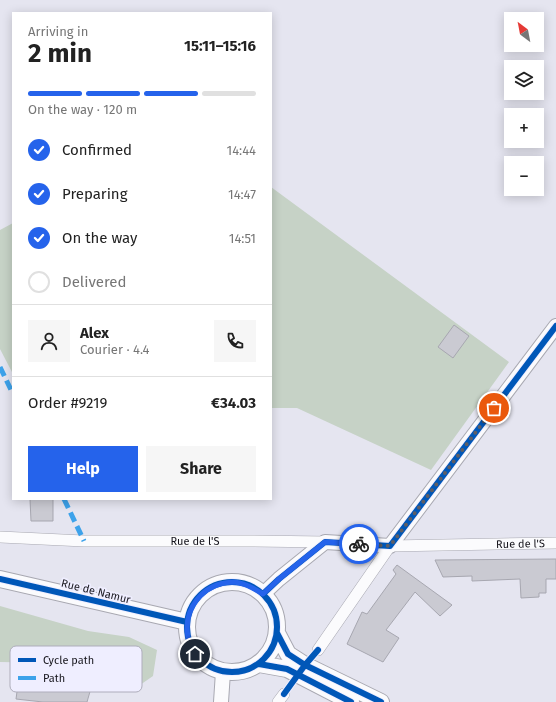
<!DOCTYPE html>
<meta charset="utf-8">
<style>
:root{--surface:#fff;--page:#f6f6f6;--text:#222;--muted:#767676;--line:#e0e0e0;--accent:#2563eb}
body{margin:0;font-family:"Fira Sans",sans-serif;background:var(--page);color:var(--text);height:100vh;display:flex;flex-direction:column;font-size:15px;white-space:nowrap}
*{box-sizing:border-box;margin:0}
p{font-size:13px;color:var(--muted)}
.icon{flex:none;width:22px;height:22px;fill:none;stroke:currentColor;stroke-width:2;stroke-linecap:round;stroke-linejoin:round}
.map{position:relative;flex:1;overflow:hidden}
.details{position:absolute;left:12px;top:12px;width:260px;height:488px;display:flex;flex-direction:column;background:var(--surface);border-radius:0px;box-shadow:0 2px 10px #0003}
.details>*{flex:none}
.needle{width:26px;rotate:328deg}
.buttons{position:absolute;left:504px;top:12px;display:grid;gap:8px}
.buttons a{display:grid;place-items:center;width:40px;height:40px;border-radius:0px;background:var(--surface);box-shadow:0 2px 10px #0003;font-size:20px}
.pin{position:absolute;display:grid;place-items:center;width:34px;height:34px;color:#fff;margin:-17px;border:2px solid #fff;border-radius:50%;box-shadow:0 1px 4px #0007}
.courier{position:absolute;display:grid;place-items:center;width:40px;height:40px;margin:-20px;border:3px solid #2563eb;border-radius:50%;background:#fff;color:#222;box-shadow:0 1px 5px #0007}
.head em{font-style:normal;font-weight:700}
.head div{display:flex;flex-direction:column-reverse}
.head{display:flex;align-items:center;justify-content:space-between;height:68px;padding:0 16px}
h1{font-size:26px;font-weight:700;line-height:30px}
.bar{display:grid;grid-template-columns:repeat(4,1fr);gap:6px 4px;align-content:center;height:48px;padding:0 16px}
.bar i{height:5px;border-radius:3px;background:var(--line)}
.bar .active{background:var(--accent)}
.bar p{grid-column:span 4}
.line{display:flex;align-items:center;gap:10px;padding:0 16px;border-top:1px solid var(--line)}
.line div{flex:1}
.round{display:grid;place-items:center;flex:none;width:42px;height:42px;border-radius:0px;background:var(--page)}
ol{padding:0 16px;list-style:none}
li{display:flex;align-items:center;gap:12px;height:44px}
li p{margin-inline-start:auto}
li .icon{padding:4px;border-radius:50%;background:var(--accent);color:#fff;stroke-width:4}
li:last-child{color:var(--muted)}
li i{width:22px;height:22px;border:2px solid var(--line);border-radius:50%}
.primary-button{display:flex;gap:8px;margin-top:auto;padding:8px 16px}
.primary-button a{flex:1;height:46px;border-radius:0px;background:var(--accent);color:#fff;font-size:16px;font-weight:700;line-height:46px;text-align:center}
.primary-button a+a{background:var(--page);color:var(--text)}
.map>svg:first-child{display:block}
.green{fill:#c6d2c6}
.building{fill:#cacad2;stroke:#a7a7b0}
.lines{fill:none;stroke-linecap:round;stroke-linejoin:round}
.minor-casing{stroke:#a8a8b1;stroke-width:12}
.tertiary-casing{stroke:#a8a8b1;stroke-width:16}
.secondary-casing{stroke:#a8a8b1;stroke-width:18}
.minor{stroke:#fbfbfd;stroke-width:11}
.tertiary{stroke:#fbfbfd;stroke-width:14}
.secondary{stroke:#fbfbfd;stroke-width:16}
.quiet{stroke:#3da2ea;stroke-width:5;stroke-dasharray:10 5;stroke-linecap:butt}
.cycleway-casing{stroke:#efeeff;stroke-width:8}
.cycleway{stroke:#0057b8;stroke-width:6}
.done{stroke:#5e5e66;stroke-width:4;stroke-dasharray:0 7.2}
.route{stroke:#2563eb;stroke-width:5}
.labels{text-anchor:middle;stroke-width:3.5;stroke-linejoin:round;paint-order:stroke}
.street-label{font-size:11px;fill:#16151c;stroke:#efeeff}
.key{fill:#efeeff;stroke:#aeadbb;stroke-width:1}
.key-label{font-size:11px;fill:#16151c}
</style>
<div class="map">
<svg width="556" height="702" viewBox="0 0 556 702">
<rect width="100%" height="100%" fill="#e5e5f0"/>
<path class="green" d="M271 187 509 362 431 470 297 408H271Z
M13 223V374L0 349V230Z
M0 606 88 631 129 637 157 650 153 676 140 685 98 684 55 663 0 662Z"/>
<path class="building" d="M454 325 469 336 453 358 438 347Z
M30 499H53V521H31Z
M556 559V579H546V593H539V597L521 598 520 579 472 581V576L443 577 435 560Z
M397 565 452 605 440 616 415 592 386 630 399 638 383 662 347 644 362 612 367 614 396 574 393 570Z
M19 677 91 688 87 702H43L16 699Z"/>
<g class="lines">
<g class="minor-casing">
<g id="minor">
<path id="s1" d="M0 537 84 541H249L325 542"/>
<path id="s2" d="M318 650 390 546 556 543"/>
<path d="M278 702 284 694"/>
</g>
</g>
<g class="tertiary-casing">
<path id="tertiary" d="M263 594 279 579 325 542 390 546 556 326
M221 702 223 672"/>
</g>
<g class="secondary-casing">
<path id="secondary" d="M0 579 187 622
M187 627a45 45 0 1 1 90 0a45 45 0 1 1-90 0Z
M277 633 288 654 305 665 381 702
M259 664 287 669 351 702"/>
</g>
<use href="#minor" class="minor"/>
<use href="#tertiary" class="tertiary"/>
<use href="#secondary" class="secondary"/>
<path class="quiet" d="M0 367 13 394
M64 499 84 541"/>
<g class="cycleway-casing">
<path id="cycleway" d="M0 579 187 622
M187 627a45 45 0 1 1 90 0a45 45 0 1 1-90 0Z
M263 594 279 579 325 542 390 546 556 326
M277 633 288 654 305 665 381 702
M259 664 287 669 351 702
M284 694 305 665 318 650"/>
</g>
<use href="#cycleway" class="cycleway"/>
</g>
<g class="lines">
<path class="done" d="M359 544 390 546 494 408"/>
<path class="route" d="M195 654C193 649 189 643 188 637 183 609 202 584 232 582 243 582 253 588 263 594L279 579 325 542 359 544"/>
</g>
<g class="labels">
<g class="street-label">
<text dy="4" stroke="none"><textPath href="#s1" startOffset="195">Rue de l'S</textPath></text>
<text dy="4" stroke="none"><textPath href="#s2" startOffset="257">Rue de l'S</textPath></text>
<text transform="translate(96 591) rotate(14)" y="4">Rue de Namur</text>
</g>
</g>
<rect x="10" y="646" width="132" height="46" rx="6" class="key"/>
<rect x="18" y="658" width="18" height="4" fill="#0057b8"/>
<rect x="18" y="676" width="18" height="4" fill="#3da2ea"/>
<g class="key-label">
<text x="43" y="664">Cycle path</text>
<text x="43" y="682">Path</text>
</g>
</svg>
<div class="buttons">
<a><svg class="needle" viewBox="-14 -14 28 28"><path d="M0-13l5 13h-10z" fill="#e53935"/><path d="M0 13l5-13h-10z" fill="#767676"/></svg></a>
<a><svg class="icon" aria-label="layers" viewBox="0 0 24 24"><path d="M12 4l9 5-9 5-9-5zM3 14l9 5 9-5"/></svg></a>
<a>+</a>
<a>−</a>
</div>
<div class="pin" style="left:494px;top:408px;background:#ea580c"><svg class="icon" aria-label="bag" viewBox="0 0 24 24"><path d="M5 8h14l-1 12H6zM9 8a3 3 0 0 1 6 0"/></svg></div>
<div class="pin" style="left:195px;top:654px;background:#1f2937"><svg class="icon" aria-label="home" viewBox="0 0 24 24"><path d="M3 11l9-7 9 7M6 9v11h12V9"/></svg></div>
<div class="courier" style="left:359px;top:544px"><svg class="icon" aria-label="bike" viewBox="0 0 24 24"><circle cx="6" cy="16" r="4"/><circle cx="18" cy="16" r="4"/><path d="M6 16l4-8h5l3 8M10 8l3 8H6M13 5h3"/></svg></div>
<section class="details">
<div class="head"><div><h1>2 min</h1><p>Arriving in</p></div><em>15:11–15:16</em></div>
<div class="bar"><i class="active"></i><i class="active"></i><i class="active"></i><i></i><p>On the way · 120 m</p></div>
<ol>
<li><svg class="icon" aria-label="check" viewBox="0 0 24 24"><path d="M5 12l5 5 9-10"/></svg>Confirmed<p>14:44</p></li>
<li><svg class="icon" aria-label="check" viewBox="0 0 24 24"><path d="M5 12l5 5 9-10"/></svg>Preparing<p>14:47</p></li>
<li><svg class="icon" aria-label="check" viewBox="0 0 24 24"><path d="M5 12l5 5 9-10"/></svg>On the way<p>14:51</p></li>
<li><i></i>Delivered</li>
</ol>
<div class="line" style="height:72px"><a class="round"><svg class="icon" aria-label="person" viewBox="0 0 24 24"><circle cx="12" cy="8" r="4"/><path d="M4 21q1-7 8-7t8 7"/></svg></a><div><b>Alex</b><p>Courier · 4.4</p></div><a class="round"><svg class="icon" aria-label="phone" viewBox="0 0 24 24"><path d="M5 4h4l2 5-3 2q2 4 5 5l2-3 5 2v4C11 20 4 13 5 4z"/></svg></a></div>
<div class="line" style="height:52px"><div>Order #9219</div><b>€34.03</b></div>
<div class="primary-button"><a>Help</a><a>Share</a></div>
</section>
</div>
